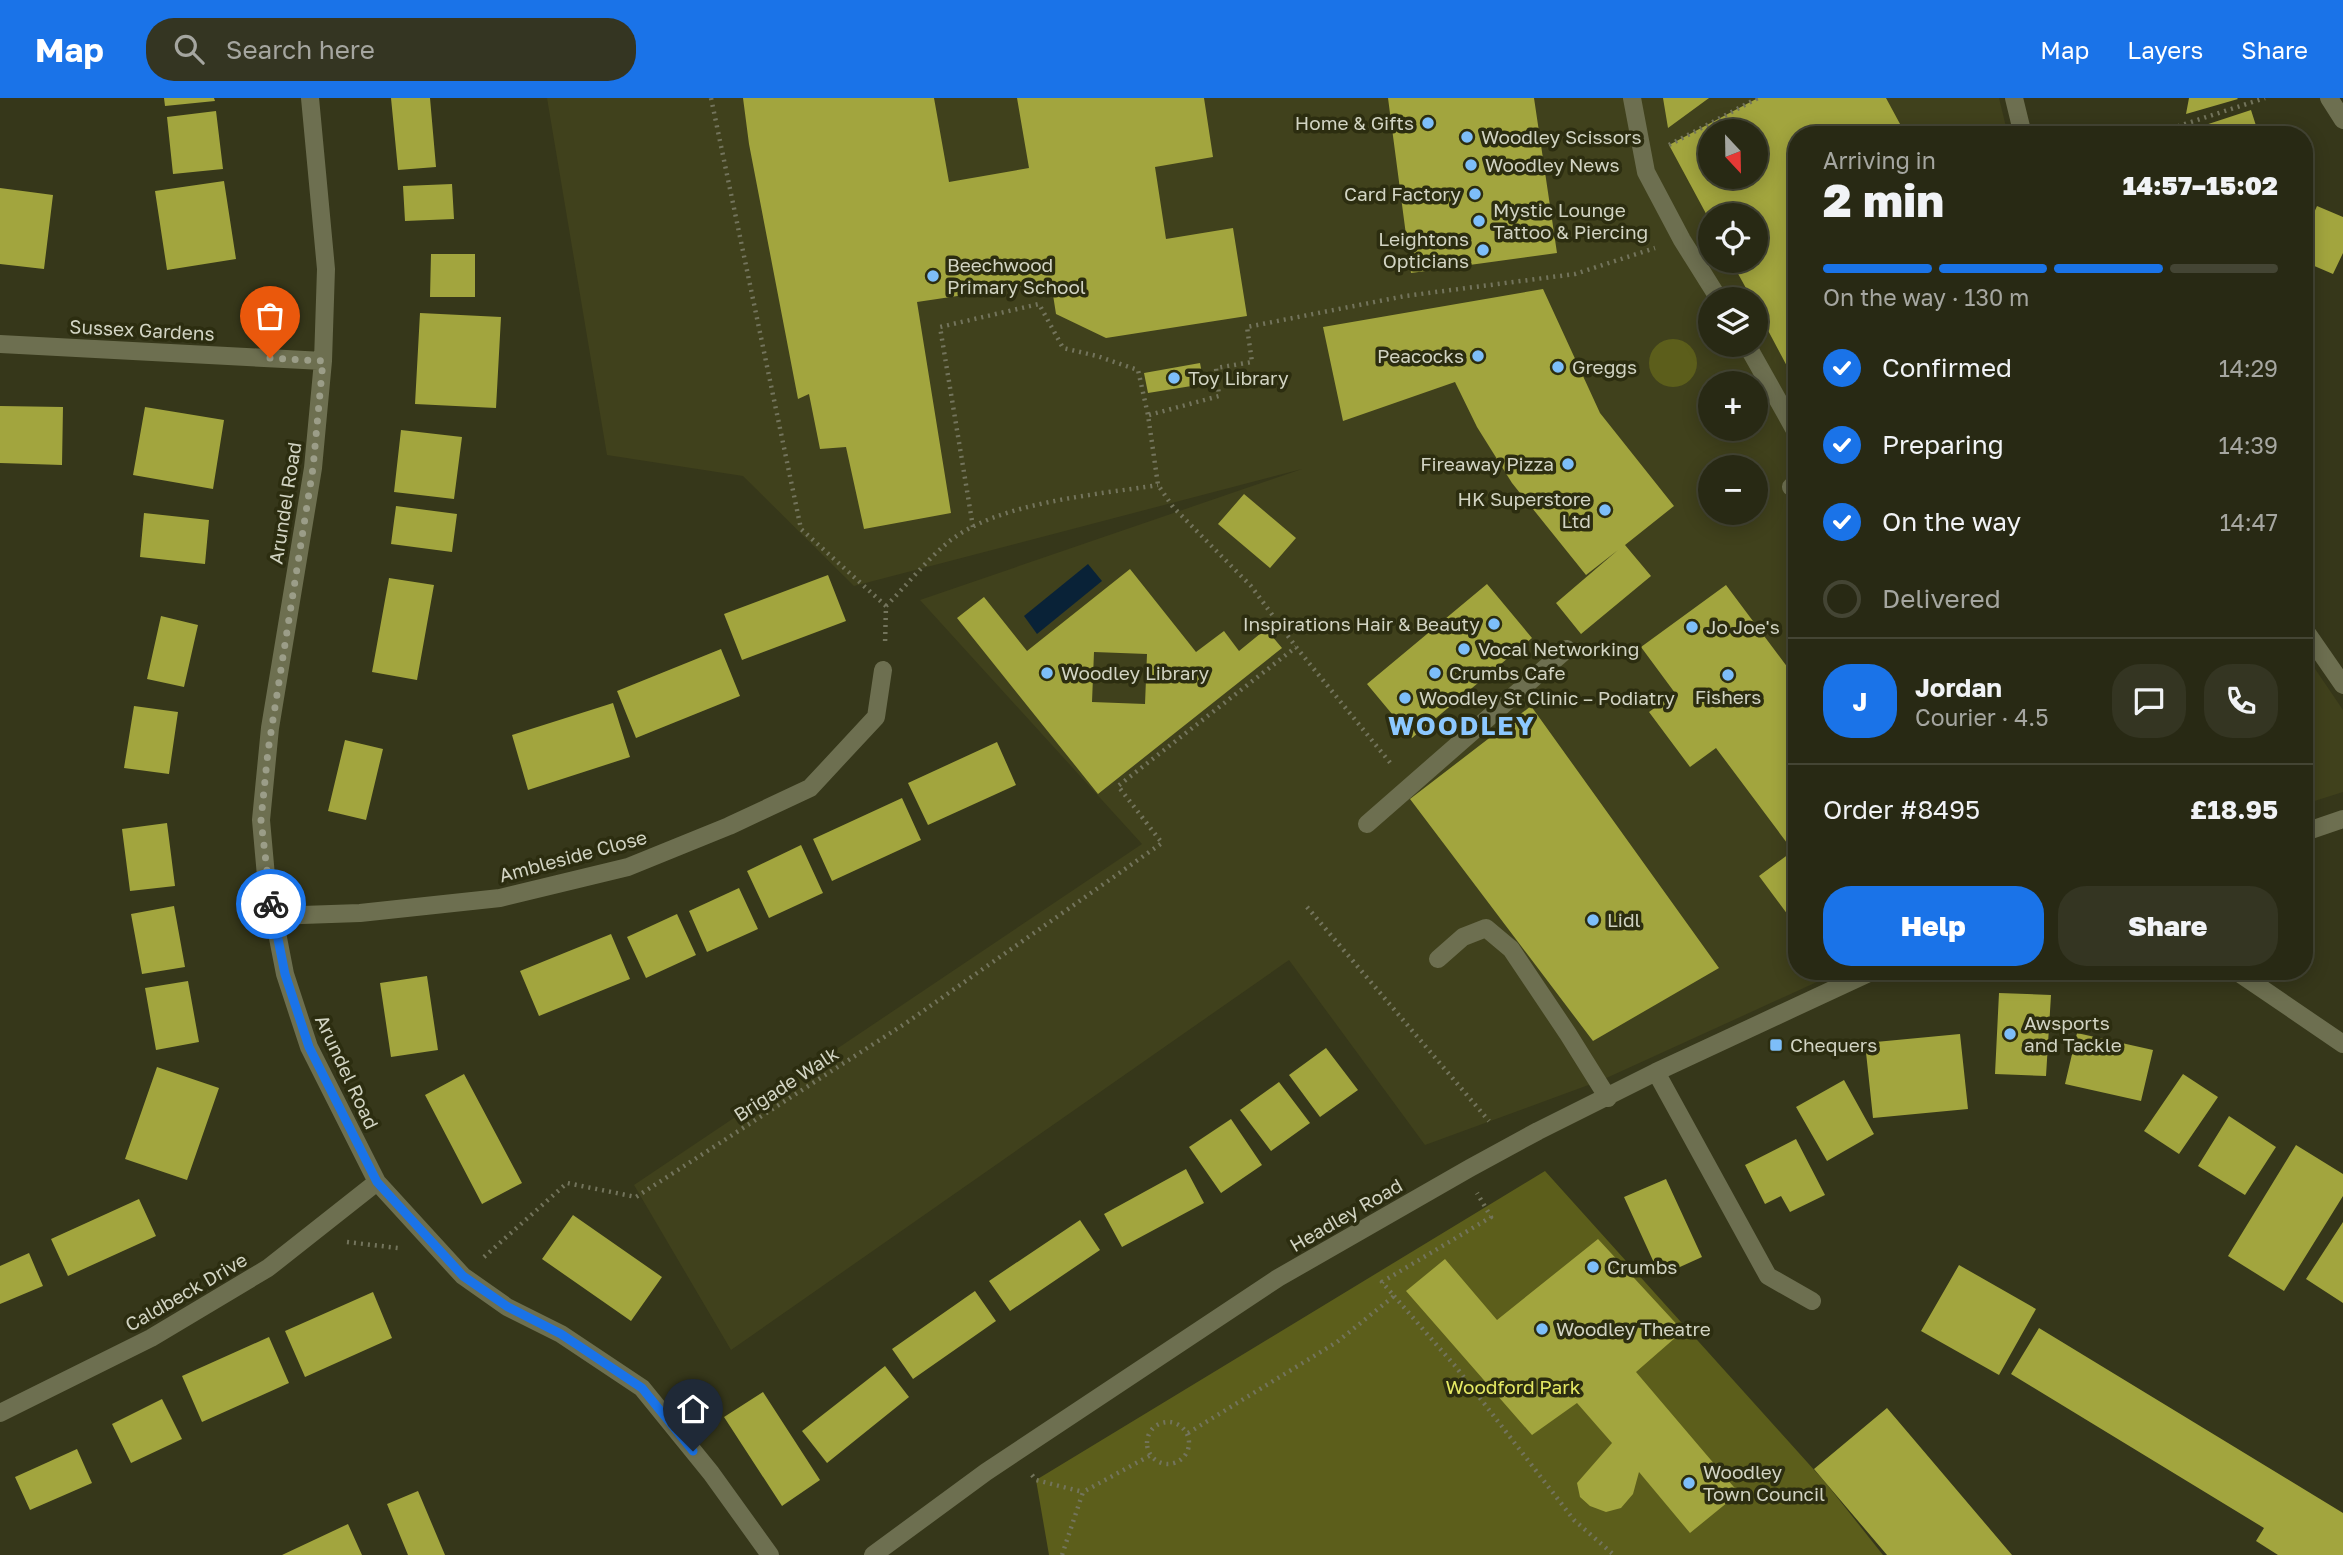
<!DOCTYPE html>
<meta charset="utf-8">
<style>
:root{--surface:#282914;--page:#343522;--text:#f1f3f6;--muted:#a5a6a0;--line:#444534;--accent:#1a73e8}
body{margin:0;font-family:"Golos Text",sans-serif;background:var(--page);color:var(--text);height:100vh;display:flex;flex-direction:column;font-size:26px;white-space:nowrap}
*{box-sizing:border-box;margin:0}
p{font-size:23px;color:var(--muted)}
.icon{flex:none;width:38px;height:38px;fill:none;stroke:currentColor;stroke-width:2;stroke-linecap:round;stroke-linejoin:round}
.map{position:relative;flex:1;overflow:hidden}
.side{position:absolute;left:1788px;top:28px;width:525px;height:854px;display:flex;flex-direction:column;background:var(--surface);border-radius:28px;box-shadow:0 4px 18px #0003,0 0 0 2px var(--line)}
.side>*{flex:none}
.needle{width:46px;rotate:158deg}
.buttons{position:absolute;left:1698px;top:21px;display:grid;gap:14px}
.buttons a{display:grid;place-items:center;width:70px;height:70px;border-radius:50%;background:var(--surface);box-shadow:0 4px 18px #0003,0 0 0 2px var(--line);font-size:35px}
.pin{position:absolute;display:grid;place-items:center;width:60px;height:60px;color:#fff;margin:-72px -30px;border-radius:50% 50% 50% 0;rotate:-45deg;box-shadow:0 0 7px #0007}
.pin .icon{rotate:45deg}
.courier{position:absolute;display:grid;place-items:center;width:70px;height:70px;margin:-35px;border:5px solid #1a73e8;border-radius:50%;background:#fff;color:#222;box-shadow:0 2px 9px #0007}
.head em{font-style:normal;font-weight:800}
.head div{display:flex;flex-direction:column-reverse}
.head{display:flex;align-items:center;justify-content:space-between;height:119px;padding:0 35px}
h1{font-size:46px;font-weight:800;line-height:52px}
.bar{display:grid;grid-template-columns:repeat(4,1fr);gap:10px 7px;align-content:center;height:84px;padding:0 35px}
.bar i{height:9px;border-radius:5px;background:var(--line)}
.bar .selected{background:var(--accent)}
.bar p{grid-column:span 4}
.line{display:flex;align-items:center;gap:18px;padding:0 35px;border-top:2px solid var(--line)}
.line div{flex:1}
.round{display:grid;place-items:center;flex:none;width:74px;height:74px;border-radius:28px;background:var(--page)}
ol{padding:0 35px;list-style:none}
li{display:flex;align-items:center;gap:21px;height:77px}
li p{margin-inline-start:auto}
li .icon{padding:7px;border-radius:50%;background:var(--accent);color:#fff;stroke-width:4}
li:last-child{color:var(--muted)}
li i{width:38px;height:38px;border:4px solid var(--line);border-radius:50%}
.action{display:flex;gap:14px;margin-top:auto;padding:14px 35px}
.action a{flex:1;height:80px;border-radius:28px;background:var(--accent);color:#fff;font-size:28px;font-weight:800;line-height:80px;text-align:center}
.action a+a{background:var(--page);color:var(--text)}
header{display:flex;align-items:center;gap:42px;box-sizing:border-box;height:98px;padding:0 35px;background:var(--accent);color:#fff}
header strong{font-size:33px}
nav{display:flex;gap:38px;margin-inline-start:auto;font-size:24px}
.search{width:490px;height:63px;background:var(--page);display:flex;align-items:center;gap:18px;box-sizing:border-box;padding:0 24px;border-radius:28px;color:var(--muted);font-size:26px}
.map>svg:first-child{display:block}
.built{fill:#40411c;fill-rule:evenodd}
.green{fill:#5c5e1b}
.water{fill:#092237}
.building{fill:#a2a53e;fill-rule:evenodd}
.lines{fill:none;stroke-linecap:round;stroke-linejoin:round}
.path{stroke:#73745c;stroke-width:4.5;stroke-dasharray:2 5;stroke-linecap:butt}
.minor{stroke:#6d6f50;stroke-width:18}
.done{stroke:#9b9d88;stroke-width:7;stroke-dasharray:0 12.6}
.route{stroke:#1a73e8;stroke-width:9}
.poi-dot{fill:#7dbef9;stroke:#2c2d10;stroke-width:2.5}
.labels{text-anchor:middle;stroke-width:7;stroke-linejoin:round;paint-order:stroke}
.poi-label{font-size:19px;fill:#d2d4c3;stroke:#2c2d10;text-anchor:start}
.street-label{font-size:19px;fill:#d2d4c3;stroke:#2c2d10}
.park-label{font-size:19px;fill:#e6ea64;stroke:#2c2d10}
.district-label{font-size:26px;font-weight:bold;letter-spacing:2px;fill:#8cc8ff;stroke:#2c2d10}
</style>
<header>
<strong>Map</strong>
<div class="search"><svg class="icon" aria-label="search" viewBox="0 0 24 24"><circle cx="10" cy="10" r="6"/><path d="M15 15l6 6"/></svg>Search here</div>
<nav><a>Map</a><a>Layers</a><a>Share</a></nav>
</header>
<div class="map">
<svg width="2343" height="1457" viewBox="0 0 2343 1457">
<rect width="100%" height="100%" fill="#36371a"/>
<path class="built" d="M547 0H1999L2008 37H1797V873H1841L1602 982 1425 1047 1289 862 731 1252 634 1087 1142 746 920 502 1302 371 854 488 743 378 607 357ZM1710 33H1755V79H1710ZM1710 117H1755V163H1710ZM1710 201H1755V247H1710ZM1710 285H1755V331H1710ZM1710 369H1755V415H1710Z
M2305 556 2343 612V694L2305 706Z"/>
<path class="green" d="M1649 265a24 24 0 1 1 48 0a24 24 0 1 1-48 0Z
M1545 1073 1825 1384 1883 1457H1049L1036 1382Z"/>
<path class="water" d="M1088 466 1102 483 1037 536 1024 518Z"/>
<path class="building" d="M164 0H214L215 3 165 8Z
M391 0H430L436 69 398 72Z
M743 0H934L949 84 1029 70 1017 0H1204L1213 59 1155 69 1166 141 1233 130 1247 218 1106 240 1056 216 1051 184 917 204 951 415 864 431 846 349 820 351 809 296 798 301 749 46Z
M1388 0H1534L1557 155 1411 175Z
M1663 0H1709L1668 30Z
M1758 0H1886L1906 37H1797V287L1755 208V201H1752L1731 163H1755V117H1710V123L1669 47ZM1710 33H1755V79H1710Z
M2189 0H2237L2238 1 2186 16Z
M2251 12 2259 37H2184V34Z
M216 13 223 71 173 76 167 19Z
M224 83 236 161 167 172 155 93Z
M452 86 454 121 405 123 403 88Z
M0 90 53 97 44 171 0 166Z
M2317 108 2343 119V155L2333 176 2305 164V135Z
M431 156H475V199H430Z
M1543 191 1600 315 1674 408 1625 447 1651 478 1581 536 1556 505 1618 452 1586 477 1512 385 1477 329 1455 284 1343 323 1323 229Z
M420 215 501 219 496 310 415 306Z
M1200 265 1204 286 1148 295 1144 275Z
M0 308 63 309 62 367 0 365Z
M145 309 224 322 213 391 133 377Z
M401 332 462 339 454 401 394 394Z
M1244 396 1296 440 1270 470 1218 426Z
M396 408 457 416 452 454 391 446Z
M144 415 209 422 205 466 140 459Z
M1130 471 1196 554 1224 533 1239 553 1266 531 1282 550 1098 696 957 520 984 499 1027 553ZM1094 554 1147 556 1145 606 1092 604Z
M828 477 846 523 742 562 724 516Z
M389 480 434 487 417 582 372 574Z
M1487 486 1532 540 1412 640 1367 586Z
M1726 487 1797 582V810L1788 817 1759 778 1793 753 1716 650 1690 669 1649 614 1675 595 1641 549Z
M161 518 198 527 184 589 147 581Z
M721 551 740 598 636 640 617 593Z
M613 605 630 659 528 692 512 637Z
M134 608 178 614 169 676 124 670Z
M1531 608 1719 870 1593 943 1410 701Z
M345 642 383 651 366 722 328 713Z
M997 644 1016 687 928 727 908 685Z
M902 700 921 742 832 783 813 741Z
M167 725 175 788 130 793 122 731Z
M801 747 823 795 769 820 747 773Z
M739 790 758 831 707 854 689 813Z
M174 808 185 869 142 876 131 816Z
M677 816 696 857 646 880 627 839Z
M611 836 630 881 539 918 520 873Z
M427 878 438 952 391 959 380 885Z
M188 883 199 944 156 952 145 890Z
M1999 895 2051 897 2046 978 1995 976Z
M2077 935 2153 952 2141 1003 2065 986Z
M1960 936 1968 1011 1873 1020 1865 945Z
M1326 950 1358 992 1320 1019 1289 977Z
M157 969 219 990 187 1082 125 1061Z
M464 976 522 1085 482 1106 425 997Z
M2183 976 2218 999 2179 1056 2144 1033Z
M1844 982 1874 1036 1827 1063 1796 1009Z
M1279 984 1310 1025 1271 1053 1240 1012Z
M2229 1018 2276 1049 2245 1097 2198 1068Z
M1231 1021 1262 1067 1221 1095 1189 1049Z
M1796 1041 1825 1097 1790 1114 1781 1098 1765 1106 1745 1067Z
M2296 1047 2343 1076V1098L2284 1193 2228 1158Z
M1186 1071 1204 1105 1122 1149 1104 1116Z
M1666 1081 1702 1159 1660 1178 1624 1099Z
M139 1101 156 1138 68 1178 51 1141Z
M573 1117 662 1179 631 1223 542 1161Z
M1080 1122 1100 1152 1010 1213 989 1183Z
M2343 1124V1205L2306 1181Z
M1598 1141 1683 1233 1636 1274 1739 1395 1690 1435 1639 1374 1633 1396 1621 1410 1606 1414 1590 1408 1580 1399 1577 1385 1612 1345 1577 1305 1532 1337 1406 1193 1445 1161 1497 1222Z
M29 1155 43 1188 0 1206V1168Z
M1959 1167 2036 1211 1999 1277 1921 1233Z
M975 1193 996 1223 913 1281 892 1251Z
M373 1194 392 1240 305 1279 285 1233Z
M2039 1230 2343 1415V1457H2278L2256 1443 2264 1430 2011 1276Z
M269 1239 289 1285 202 1324 182 1278Z
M885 1268 909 1299 827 1365 802 1333Z
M763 1294 820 1382 782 1408 724 1319Z
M162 1301 182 1341 131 1365 112 1326Z
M1887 1310 2012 1457H1887L1814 1371Z
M77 1351 92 1385 30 1412 15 1379Z
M418 1393 445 1457H408L387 1406Z
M348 1426 362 1457H282Z"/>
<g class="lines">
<path class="path" d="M711 0 801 431 886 508 885 547
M2151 37 2265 0
M1669 47 1758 0
M1149 317 1219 298 1216 270 1252 264 1247 229 1405 198 1575 176 1655 150
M973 429 940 229 1039 206 1063 250 1097 258 1138 272 1148 317 1158 387 1173 409 1251 488 1296 549 1392 667
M886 508C906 488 925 464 946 446 995 404 1096 397 1158 387
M1307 809 1489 1023
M347 1144 398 1150
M484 1159 567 1085 636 1099 906 925 1162 745 1118 688 1296 549
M1394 1198 1456 1269 1574 1422 1614 1457
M1147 1345a21 21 0 1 1 42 0a21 21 0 1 1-42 0Z
M1188 1335 1337 1244 1394 1198 1382 1184 1491 1119 1477 1095
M1032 1377 1036 1382 1083 1394
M1062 1457 1083 1394 1151 1357"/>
<path class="minor" d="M310 0 326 171 323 263 313 370 270 630 261 722 266 778 285 876 309 949 377 1084 463 1178 507 1209 561 1236 642 1290 711 1375 770 1457
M1632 0 1646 74 1682 142 1719 201
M2014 0 2023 37
M2329 0 2343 22
M0 246 323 263
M1747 247 1797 336
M1791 389 1797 384
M2305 532 2343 587
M1367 726 1567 551
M2305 734 2343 721
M273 818 360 815 500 800 628 769 729 728 810 690 876 619 883 572
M1438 861 1463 839 1486 830 1511 851 1568 936 1608 1000
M2236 873 2343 946
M1656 974 1768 1178 1812 1203
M0 1315 151 1240 268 1170 377 1084
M873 1457 986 1374 1278 1180 1470 1070 1538 1033 1656 974 1873 873"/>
</g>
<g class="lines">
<path class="done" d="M270 260 323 263 313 370 268 653 261 722 271 806"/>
<path class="route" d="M271 806 285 876 309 949 377 1084 463 1178 508 1209 561 1236 642 1290 693 1353"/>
</g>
<g class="poi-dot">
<circle cx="1428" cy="25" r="7"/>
<circle cx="1467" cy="39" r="7"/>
<circle cx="1471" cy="67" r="7"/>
<circle cx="1475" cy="96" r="7"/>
<circle cx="1479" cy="123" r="7"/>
<circle cx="1483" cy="152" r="7"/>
<circle cx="933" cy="178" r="7"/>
<circle cx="1478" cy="258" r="7"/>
<circle cx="1558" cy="269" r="7"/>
<circle cx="1174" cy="280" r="7"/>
<circle cx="1568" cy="366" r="7"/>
<circle cx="1605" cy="412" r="7"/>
<circle cx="1494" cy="526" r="7"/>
<circle cx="1692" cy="529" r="7"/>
<circle cx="1464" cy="551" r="7"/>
<circle cx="1047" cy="575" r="7"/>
<circle cx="1435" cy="575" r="7"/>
<circle cx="1728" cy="577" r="7"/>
<circle cx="1405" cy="600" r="7"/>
<circle cx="1593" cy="822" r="7"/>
<circle cx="2010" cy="936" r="7"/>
<rect x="1769" y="940" width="14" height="14" rx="3.5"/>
<circle cx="1593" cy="1169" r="7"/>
<circle cx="1542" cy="1231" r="7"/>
<circle cx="1689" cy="1385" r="7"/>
</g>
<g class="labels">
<g class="poi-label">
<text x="1414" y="32" text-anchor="end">Home &amp; Gifts</text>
<text x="1481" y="46">Woodley Scissors</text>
<text x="1485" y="74">Woodley News</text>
<text x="1461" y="103" text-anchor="end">Card Factory</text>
<text x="1493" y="119">Mystic Lounge<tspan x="1493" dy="22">Tattoo &amp; Piercing</tspan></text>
<text x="1469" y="148" text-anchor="end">Leightons<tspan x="1469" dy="22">Opticians</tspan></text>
<text x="947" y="174">Beechwood<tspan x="947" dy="22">Primary School</tspan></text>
<text x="1464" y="265" text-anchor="end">Peacocks</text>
<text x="1572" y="276">Greggs</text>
<text x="1188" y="287">Toy Library</text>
<text x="1554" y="373" text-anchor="end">Fireaway Pizza</text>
<text x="1591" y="408" text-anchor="end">HK Superstore<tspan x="1591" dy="22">Ltd</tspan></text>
<text x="1480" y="533" text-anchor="end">Inspirations Hair &amp; Beauty</text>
<text x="1706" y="536">Jo Joe's</text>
<text x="1478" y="558">Vocal Networking</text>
<text x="1061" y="582">Woodley Library</text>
<text x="1449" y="582">Crumbs Cafe</text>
<text x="1728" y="606" text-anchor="middle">Fishers</text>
<text x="1419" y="607">Woodley St Clinic – Podiatry</text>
<text x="1607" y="829">Lidl</text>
<text x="2024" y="932">Awsports<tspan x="2024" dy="22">and Tackle</tspan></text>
<text x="1790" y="954">Chequers</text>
<text x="1607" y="1176">Crumbs</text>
<text x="1556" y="1238">Woodley Theatre</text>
<text x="1703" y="1381">Woodley<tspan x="1703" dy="22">Town Council</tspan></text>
</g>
<g class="street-label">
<text transform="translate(142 232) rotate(3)" y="7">Sussex Gardens</text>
<text transform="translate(285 405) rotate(-81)" y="7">Arundel Road</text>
<text transform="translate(573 758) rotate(-15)" y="7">Ambleside Close</text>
<text transform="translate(347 974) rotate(65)" y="7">Arundel Road</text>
<text transform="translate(786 986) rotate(-33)" y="7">Brigade Walk</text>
<text transform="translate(1346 1117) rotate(-30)" y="7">Headley Road</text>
<text transform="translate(186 1194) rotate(-30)" y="7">Caldbeck Drive</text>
</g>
<g class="park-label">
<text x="1513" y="1296">Woodford Park</text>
</g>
<g class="district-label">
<text x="1462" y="637">WOODLEY</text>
</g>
</g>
</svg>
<div class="buttons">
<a><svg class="needle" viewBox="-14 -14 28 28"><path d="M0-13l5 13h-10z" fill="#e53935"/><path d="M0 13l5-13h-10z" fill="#a5a6a0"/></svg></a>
<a><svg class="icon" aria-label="locate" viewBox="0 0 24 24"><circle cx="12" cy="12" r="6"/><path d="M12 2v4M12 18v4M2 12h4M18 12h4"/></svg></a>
<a><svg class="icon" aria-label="layers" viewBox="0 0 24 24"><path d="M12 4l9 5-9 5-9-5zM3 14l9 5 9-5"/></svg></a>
<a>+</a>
<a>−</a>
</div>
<div class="pin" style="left:270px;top:260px;background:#ea580c"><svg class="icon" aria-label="bag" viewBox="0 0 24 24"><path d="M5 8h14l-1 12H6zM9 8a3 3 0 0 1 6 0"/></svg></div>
<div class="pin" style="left:693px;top:1353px;background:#1f2937"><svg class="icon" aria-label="home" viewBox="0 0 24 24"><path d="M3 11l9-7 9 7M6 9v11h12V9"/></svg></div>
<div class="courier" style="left:271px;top:806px"><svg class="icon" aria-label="bike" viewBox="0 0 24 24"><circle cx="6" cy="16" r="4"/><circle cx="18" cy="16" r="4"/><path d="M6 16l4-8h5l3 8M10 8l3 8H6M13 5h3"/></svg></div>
<section class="side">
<div class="head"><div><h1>2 min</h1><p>Arriving in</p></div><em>14:57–15:02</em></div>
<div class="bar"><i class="selected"></i><i class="selected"></i><i class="selected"></i><i></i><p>On the way · 130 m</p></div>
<ol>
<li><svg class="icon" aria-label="check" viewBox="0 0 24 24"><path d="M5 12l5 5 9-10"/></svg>Confirmed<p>14:29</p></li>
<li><svg class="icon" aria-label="check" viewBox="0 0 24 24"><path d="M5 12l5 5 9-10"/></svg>Preparing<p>14:39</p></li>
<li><svg class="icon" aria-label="check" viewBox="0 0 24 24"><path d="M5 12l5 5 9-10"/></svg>On the way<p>14:47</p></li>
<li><i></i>Delivered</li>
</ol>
<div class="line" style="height:126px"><b class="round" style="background:var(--accent);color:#fff">J</b><div><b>Jordan</b><p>Courier · 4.5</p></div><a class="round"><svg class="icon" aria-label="chat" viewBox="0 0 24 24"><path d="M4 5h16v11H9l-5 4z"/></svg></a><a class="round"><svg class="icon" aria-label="phone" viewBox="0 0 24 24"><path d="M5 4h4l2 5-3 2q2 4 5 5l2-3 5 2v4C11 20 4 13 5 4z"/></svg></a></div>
<div class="line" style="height:91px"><div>Order #8495</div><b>£18.95</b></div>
<div class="action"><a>Help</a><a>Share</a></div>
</section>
</div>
